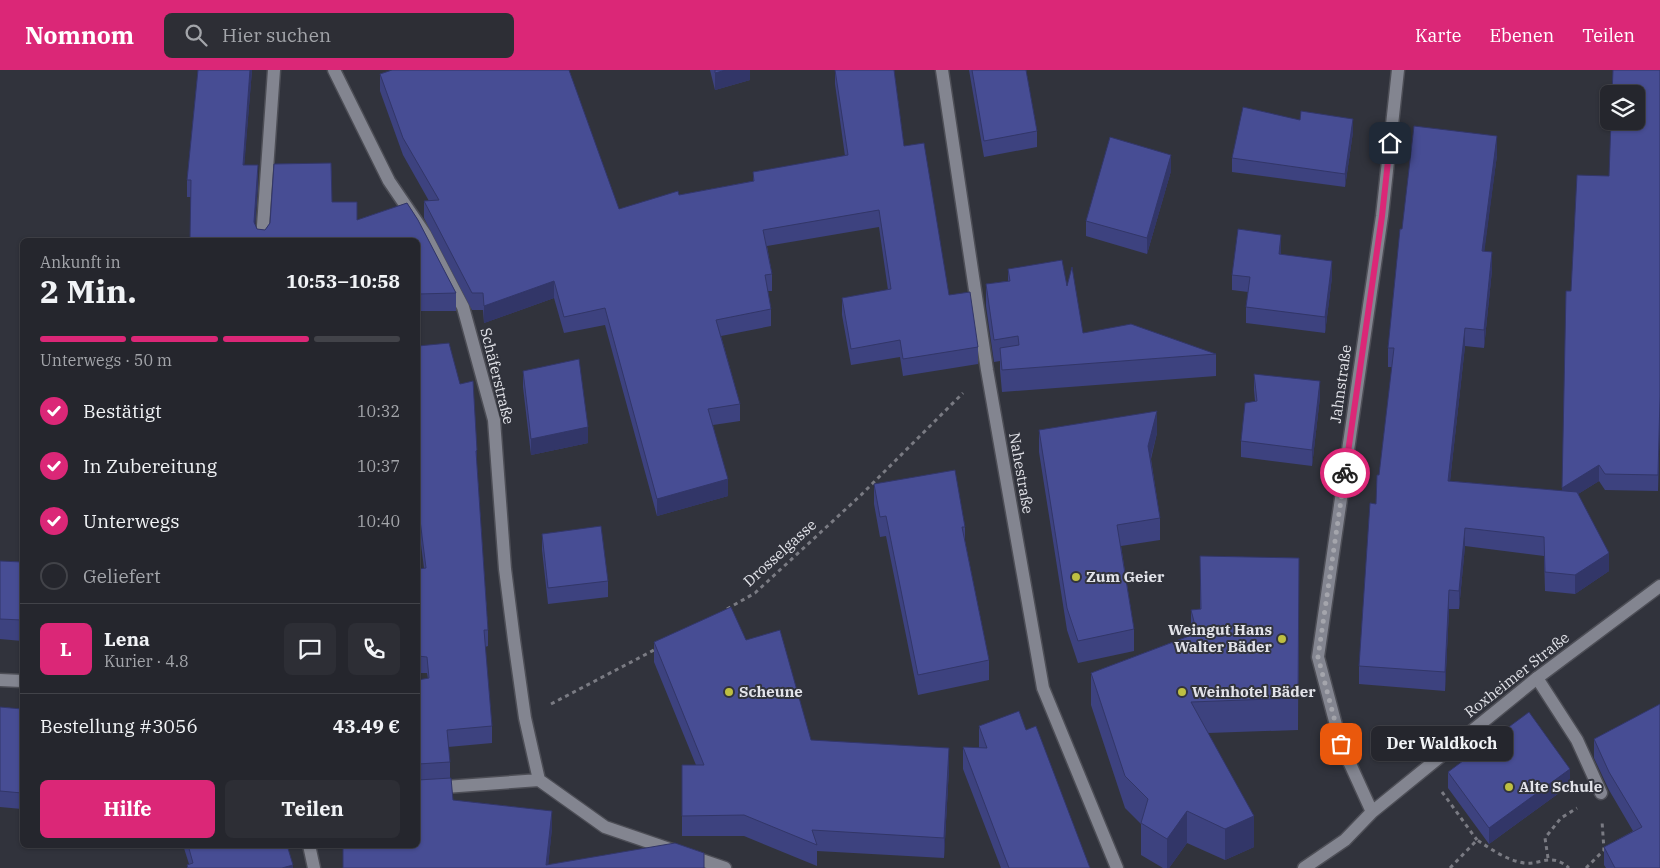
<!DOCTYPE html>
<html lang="de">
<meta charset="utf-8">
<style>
:root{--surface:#25262d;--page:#2d2e35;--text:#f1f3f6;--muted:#a3a5aa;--line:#424349;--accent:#db2777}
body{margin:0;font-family:"IBM Plex Serif",serif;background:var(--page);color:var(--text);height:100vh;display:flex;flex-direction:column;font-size:19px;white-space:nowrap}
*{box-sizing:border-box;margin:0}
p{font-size:16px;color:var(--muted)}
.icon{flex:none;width:28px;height:28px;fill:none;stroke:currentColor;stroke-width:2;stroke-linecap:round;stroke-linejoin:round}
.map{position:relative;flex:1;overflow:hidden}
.panel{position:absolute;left:20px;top:168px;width:400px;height:610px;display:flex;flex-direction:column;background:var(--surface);border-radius:8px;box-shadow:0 1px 4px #0004,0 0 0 1px var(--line)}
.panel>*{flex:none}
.buttons{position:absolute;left:1600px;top:15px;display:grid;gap:10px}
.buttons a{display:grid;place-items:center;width:45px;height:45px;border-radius:8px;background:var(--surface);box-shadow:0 1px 4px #0004,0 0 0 1px var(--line);font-size:25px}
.pin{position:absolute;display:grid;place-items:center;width:42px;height:42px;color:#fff;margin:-21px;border-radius:10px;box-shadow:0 2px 8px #0006}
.courier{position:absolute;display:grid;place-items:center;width:50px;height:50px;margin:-25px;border:4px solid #db2777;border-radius:50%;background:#fff;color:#222;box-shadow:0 1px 6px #0007}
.bubble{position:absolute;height:35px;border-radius:8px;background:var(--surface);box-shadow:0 1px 4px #0004,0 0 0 1px var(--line);font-size:16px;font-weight:700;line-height:35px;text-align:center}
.headline em{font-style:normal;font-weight:700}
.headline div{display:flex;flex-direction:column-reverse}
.headline{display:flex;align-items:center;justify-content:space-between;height:85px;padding:0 20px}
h1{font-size:32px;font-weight:700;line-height:38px}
.bar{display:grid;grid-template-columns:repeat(4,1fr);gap:8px 5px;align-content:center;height:60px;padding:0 20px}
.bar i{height:6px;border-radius:4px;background:var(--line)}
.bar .on{background:var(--accent)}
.bar p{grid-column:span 4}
.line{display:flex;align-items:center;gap:12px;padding:0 20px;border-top:1px solid var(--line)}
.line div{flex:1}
.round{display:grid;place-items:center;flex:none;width:52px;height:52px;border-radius:8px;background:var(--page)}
ol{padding:0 20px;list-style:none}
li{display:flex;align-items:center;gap:15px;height:55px}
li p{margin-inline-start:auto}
li .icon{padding:5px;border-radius:50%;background:var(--accent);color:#fff;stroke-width:4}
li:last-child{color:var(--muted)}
li i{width:28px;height:28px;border:2px solid var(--line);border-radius:50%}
.button{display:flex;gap:10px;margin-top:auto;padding:10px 20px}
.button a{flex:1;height:58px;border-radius:8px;background:var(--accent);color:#fff;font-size:20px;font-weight:700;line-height:58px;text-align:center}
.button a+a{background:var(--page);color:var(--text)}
header{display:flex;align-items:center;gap:30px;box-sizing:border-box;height:70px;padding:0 25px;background:var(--accent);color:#fff}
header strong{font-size:24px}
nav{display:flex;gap:28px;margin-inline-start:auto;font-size:18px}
.search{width:350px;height:45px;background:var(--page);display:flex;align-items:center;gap:12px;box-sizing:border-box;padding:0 18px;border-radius:8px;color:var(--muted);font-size:19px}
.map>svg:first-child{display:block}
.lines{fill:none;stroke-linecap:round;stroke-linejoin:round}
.service-casing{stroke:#4d4e56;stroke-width:15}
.minor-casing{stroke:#4d4e56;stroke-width:15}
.tertiary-casing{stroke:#4d4e56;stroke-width:15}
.path{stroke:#7a7b83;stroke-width:3;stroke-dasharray:4 4;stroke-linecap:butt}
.service{stroke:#838590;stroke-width:12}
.minor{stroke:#838590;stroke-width:12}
.tertiary{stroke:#838590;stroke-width:12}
.wall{fill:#3d427f}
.shaded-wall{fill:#323668}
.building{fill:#474d94;stroke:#323668}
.done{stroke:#a4a5ac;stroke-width:5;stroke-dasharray:0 9}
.route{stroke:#db2777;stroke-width:6}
.poi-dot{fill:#bebf42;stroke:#31333c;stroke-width:2}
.labels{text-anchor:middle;stroke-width:4;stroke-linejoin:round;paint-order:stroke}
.street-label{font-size:15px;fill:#e2e3e9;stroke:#31333c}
.poi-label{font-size:15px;font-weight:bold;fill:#e2e3e9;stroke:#31333c;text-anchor:start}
</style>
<header>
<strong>Nomnom</strong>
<div class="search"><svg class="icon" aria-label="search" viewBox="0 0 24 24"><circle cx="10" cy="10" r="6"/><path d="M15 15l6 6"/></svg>Hier suchen</div>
<nav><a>Karte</a><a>Ebenen</a><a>Teilen</a></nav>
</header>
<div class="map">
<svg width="1660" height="798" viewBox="0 0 1660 798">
<rect width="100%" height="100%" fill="#31333c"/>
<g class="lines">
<g class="service-casing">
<path id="service" d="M1537 608 1577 670 1601 723"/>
</g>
<g class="minor-casing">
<path id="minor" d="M334 0 389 111 425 164 463 237 494 350 505 499 514 570 525 648 539 710
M262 170 274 0
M0 610 22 611
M418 719 539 710 605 757 725 798
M1372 742 1341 674 1318 587 1382 146 1398 0
M309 775 314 798
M1304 798 1345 770 1372 742 1537 608 1660 516"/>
</g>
<g class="tertiary-casing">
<path id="tertiary" d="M942 0 987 300 1043 618 1117 798"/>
</g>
<path class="path" d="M727 539 755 523 861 425 963 323
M551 634 656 579
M1442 722 1477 770
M1548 788 1545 768 1561 748 1577 738
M1450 798 1477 770C1491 779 1506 790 1524 793 1541 795 1551 782 1569 798
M1586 798 1604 780 1602 751"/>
<use href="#service" class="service"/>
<use href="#minor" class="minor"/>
<use href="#tertiary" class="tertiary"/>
</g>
<path class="wall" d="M198 0H252L244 95H258V113L255 154 257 159 265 160 270 153 274 94 331 93 332 132H357V150L407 133 418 150 456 223V241H418V170H190L191 127H187V110Z
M710 0H750V10L715 20Z
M835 0H894L904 76 949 225 978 277V294L903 306 900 287 851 295 842 245V228L888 220 879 157 767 176 772 204V221H768L771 239V256L721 266 740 334V351L713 355 728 426 657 446 605 255 564 263 554 228 484 253 483 240H472L424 148V131H429L403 85 380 21V4L619 139 679 125 753 111V102L845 86 835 14Z
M969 0H1026L1037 61V77L984 87Z
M1660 0V343L1658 421 1605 420 1599 411 1578 424 1609 501 1575 524 1545 521 1544 486 1465 476 1459 539H1449L1445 621 1359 614V596L1376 434 1392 297H1388V278L1402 159 1497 85 1484 181 1492 200 1484 278 1465 276 1450 411 1562 421 1571 221 1609 106Z
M1353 62 1345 117 1232 102V88Z
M1171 101 1147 184 1086 166V151Z
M1281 181V184L1332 207 1325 263 1246 253V237L1248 222 1232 220V205Z
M1008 199 1067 216 1083 263 1216 284V306L1002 322 1000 300V291L994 292 986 236V214L1008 211Z
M418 276 477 397 488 560V576L485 577 492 656V673L448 677 450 692V708L453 730 552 758 548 795 704 798H343L418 775V610L428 609 427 603H418V499L424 498 418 451Z
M523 301 588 373 531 385 523 317Z
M1254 304 1320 327 1312 396 1241 387V371L1255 331 1254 320Z
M1039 360 1157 363 1151 389 1160 448V470L1121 476 1134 559V581L1078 593 1067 560 1039 382Z
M874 414 965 457V471L989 590V610L918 625 886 466 880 467 874 434Z
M542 464 608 511V527L548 534 542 480Z
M1200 486 1299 488 1298 660 1208 663 1254 777 1225 790 1187 773 1169 798H1163L1141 785V754L1125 738 1091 635V603L1191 565V540L1200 539Z
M0 491 22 492V571L0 569Z
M746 570 811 670 949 698 944 788 817 781V796L744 766H682V695H696L654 592V572Z
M1660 634V798H1606L1604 795V777L1633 761 1609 720 1594 688V669Z
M0 637 22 639V739L0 737Z
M979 656 1026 660 1090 798H1001L963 699V677L979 678Z
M1448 702 1570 715 1489 774 1448 718Z
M183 775H287L293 798H187V795L189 794Z"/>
<path class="shaded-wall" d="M250 0H252L243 113V95Z
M726 0H750V10L715 20V3Z
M1353 49V62L1345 117V104Z
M1497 66V85L1482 200V181Z
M1171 85V101L1147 184V168Z
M258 95V113L254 169V152Z
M1281 165V181L1279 200V184Z
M1492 182V200L1484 278V260Z
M1332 191V207L1325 263V247Z
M554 211V228L484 253V236Z
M1465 258V276L1448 429V411Z
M1320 311V327L1312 396V380Z
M1660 327V343L1658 421V405Z
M1157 341V363L1148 398V376Z
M588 357V373L531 385V369Z
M477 380V397H476V381Z
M1599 395V411L1562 434V418Z
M728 409V426L657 446V429Z
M1465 458V476L1459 539V521Z
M1609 483V501L1575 524V505Z
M1449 520V539L1445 621V602Z
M949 678V698L944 788V768Z
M1570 699V715L1489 774V758Z
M552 741V758L548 798H546Z
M1187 741V773L1169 798H1167V769Z
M1254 746V777L1225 790V759Z
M293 795V798H282Z"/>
<path class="building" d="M198 0H250L243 95H258L254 152 257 159 265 160 270 153 274 94 331 93 332 132H357V150L407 133 418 150 456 223 418 224V170H190L191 110H187Z
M392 0H569L619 139 678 121 679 125 754 111 753 102 848 85 835 0H894L904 76 924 73 949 225 970 222 978 277 903 289 900 270 851 279 842 228 891 219 879 140 763 160 772 204 765 205 771 239 716 250 740 334 708 339 728 409 657 429 605 238 564 247 554 211 484 236 483 223H472L424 131 439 130 403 68 380 4Z
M715 0H726L715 3Z
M972 0H1026L1037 61 984 71Z
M1613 0H1660V327L1658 405 1605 404 1599 395 1562 418 1566 221H1571L1577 105 1609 106 1611 51H1636V24H1612Z
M1243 37 1300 50 1301 41 1353 49 1345 104 1232 88Z
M1414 56 1497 66 1482 181 1492 182 1484 260 1465 258 1448 411 1577 422 1609 483 1575 505 1545 502 1544 467 1465 458 1459 521 1449 520 1445 602 1359 596 1370 433 1376 434 1377 405H1379L1394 278H1388L1400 159H1402Z
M1110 67 1171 85 1147 168 1086 151Z
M1238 159 1281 165 1279 184 1332 191 1325 247 1246 237 1250 207 1232 205Z
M1062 190 1067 216 1072 197 1083 263 1131 254 1216 284 1002 300 1000 278 1019 275 1018 266 994 270 986 214 1010 211 1008 199Z
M449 273 460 314 473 311 477 380 476 381 488 560H484L492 656 447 660 450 692 418 694V610L429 608 427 587 418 586V499L426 498 418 434V276Z
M579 289 588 357 531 369 523 301Z
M1254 304 1320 311 1312 380 1241 371 1245 333 1257 331Z
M1157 341 1148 376 1160 448 1117 455 1134 559 1078 571 1067 538 1039 360Z
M955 400 965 457H962L989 590 918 605 886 446 880 447 874 414Z
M601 456 608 511 548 518 542 464Z
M1200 486 1299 488 1298 628 1191 632 1254 746 1225 759 1187 741 1167 769 1141 753 1148 729 1125 706 1091 603 1197 563 1191 540 1201 539Z
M0 491 22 492V550L0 549Z
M731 537 746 570 780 560 811 670 949 678 944 768 812 760 817 775 744 745 682 746V695H704L654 572Z
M1660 634V798H1615L1604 777 1642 757 1609 702 1594 669Z
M0 637 22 639V723L0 721Z
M1019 641 1026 660 1036 656 1090 798H1009L963 677 987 678 979 656Z
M1529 642 1570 699 1489 758 1448 702Z
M451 708 453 730 552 741 546 795 675 773 704 783V798H343V775H418V710Z
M188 775H287L293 795 282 798H188L187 795 193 793Z"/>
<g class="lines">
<path class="done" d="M1341 674 1318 587 1345 403"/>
<path class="route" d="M1345 403 1382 146 1390 73"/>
</g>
<g class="poi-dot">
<circle cx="1076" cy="507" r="5"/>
<circle cx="1282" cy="569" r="5"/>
<circle cx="729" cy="622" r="5"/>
<circle cx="1182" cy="622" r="5"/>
<circle cx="1509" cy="717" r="5"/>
</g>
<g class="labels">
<g class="street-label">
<text transform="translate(497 306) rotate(76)" y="5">Schäferstraße</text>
<text transform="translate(1341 314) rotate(-82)" y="5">Jahnstraße</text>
<text transform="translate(1021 403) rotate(80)" y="5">Nahestraße</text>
<text transform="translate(780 483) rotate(-42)" y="5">Drosselgasse</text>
<text transform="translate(1517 605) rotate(-38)" y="5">Roxheimer Straße</text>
</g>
<g class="poi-label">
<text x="1086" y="512">Zum Geier</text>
<text x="1272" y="565" text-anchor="end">Weingut Hans<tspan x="1272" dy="17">Walter Bäder</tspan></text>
<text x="739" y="627">Scheune</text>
<text x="1192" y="627">Weinhotel Bäder</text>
<text x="1519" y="722">Alte Schule</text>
</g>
</g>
</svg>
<div class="buttons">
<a><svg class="icon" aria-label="layers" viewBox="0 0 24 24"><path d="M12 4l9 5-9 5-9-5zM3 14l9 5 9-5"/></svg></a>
</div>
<div class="pin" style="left:1341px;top:674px;background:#ea580c"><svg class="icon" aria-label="bag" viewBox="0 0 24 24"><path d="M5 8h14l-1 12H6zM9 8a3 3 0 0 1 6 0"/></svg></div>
<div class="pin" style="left:1390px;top:73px;background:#1f2937"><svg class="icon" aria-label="home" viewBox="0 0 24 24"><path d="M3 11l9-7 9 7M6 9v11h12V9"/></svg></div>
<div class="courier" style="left:1345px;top:403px"><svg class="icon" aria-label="bike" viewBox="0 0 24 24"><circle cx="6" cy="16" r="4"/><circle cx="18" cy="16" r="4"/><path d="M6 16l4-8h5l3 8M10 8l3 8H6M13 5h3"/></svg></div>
<div class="bubble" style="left:1371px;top:656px;width:142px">Der Waldkoch</div>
<section class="panel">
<div class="headline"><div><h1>2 Min.</h1><p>Ankunft in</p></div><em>10:53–10:58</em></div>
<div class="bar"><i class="on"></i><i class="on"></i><i class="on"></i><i></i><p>Unterwegs · 50 m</p></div>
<ol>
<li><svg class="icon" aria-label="check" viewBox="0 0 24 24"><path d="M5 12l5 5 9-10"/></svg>Bestätigt<p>10:32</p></li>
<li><svg class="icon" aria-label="check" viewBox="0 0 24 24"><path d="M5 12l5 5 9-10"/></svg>In Zubereitung<p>10:37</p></li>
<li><svg class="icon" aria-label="check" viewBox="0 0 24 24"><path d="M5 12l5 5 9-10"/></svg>Unterwegs<p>10:40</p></li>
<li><i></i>Geliefert</li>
</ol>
<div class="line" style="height:90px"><b class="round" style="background:var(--accent);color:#fff">L</b><div><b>Lena</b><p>Kurier · 4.8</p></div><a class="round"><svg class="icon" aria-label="chat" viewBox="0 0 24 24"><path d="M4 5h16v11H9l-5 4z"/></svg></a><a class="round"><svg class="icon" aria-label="phone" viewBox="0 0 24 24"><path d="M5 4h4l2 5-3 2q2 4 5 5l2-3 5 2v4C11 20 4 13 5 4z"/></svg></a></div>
<div class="line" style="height:65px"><div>Bestellung #3056</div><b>43.49 €</b></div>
<div class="button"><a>Hilfe</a><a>Teilen</a></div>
</section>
</div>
